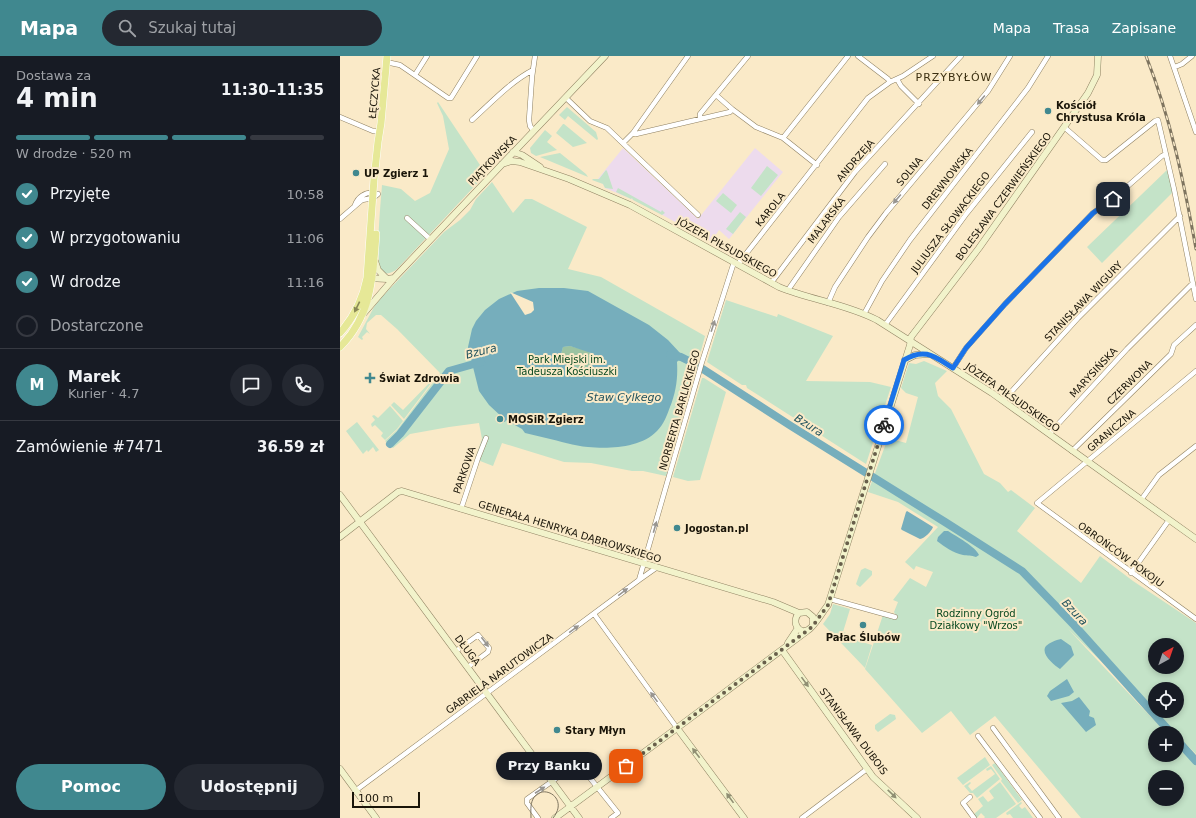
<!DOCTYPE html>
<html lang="pl">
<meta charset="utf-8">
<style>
:root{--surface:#171b24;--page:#242831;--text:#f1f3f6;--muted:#9ea1a6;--line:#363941;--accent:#40888f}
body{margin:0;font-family:"DejaVu Sans",sans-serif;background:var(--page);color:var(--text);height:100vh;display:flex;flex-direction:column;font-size:15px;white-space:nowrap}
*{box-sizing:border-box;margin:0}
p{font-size:13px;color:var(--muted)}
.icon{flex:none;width:22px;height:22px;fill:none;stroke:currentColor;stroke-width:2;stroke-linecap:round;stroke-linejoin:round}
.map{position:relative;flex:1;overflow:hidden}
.drawer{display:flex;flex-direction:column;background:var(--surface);width:340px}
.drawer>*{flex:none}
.needle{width:26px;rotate:40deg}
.fabs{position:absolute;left:808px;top:582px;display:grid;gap:8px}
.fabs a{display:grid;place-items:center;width:36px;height:36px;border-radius:50%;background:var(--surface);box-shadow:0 2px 6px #0003;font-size:20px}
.scale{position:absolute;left:12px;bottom:10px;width:68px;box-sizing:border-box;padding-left:4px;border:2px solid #191408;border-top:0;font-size:11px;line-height:14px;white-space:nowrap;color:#191408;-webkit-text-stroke:3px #faeac8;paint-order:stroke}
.pin{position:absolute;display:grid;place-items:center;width:34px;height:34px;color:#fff;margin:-17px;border-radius:8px;box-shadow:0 2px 6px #0006}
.courier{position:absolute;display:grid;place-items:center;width:40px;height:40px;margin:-20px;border:3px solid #1a73e8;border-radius:50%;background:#fff;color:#222;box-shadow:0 1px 5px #0007}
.bubble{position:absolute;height:28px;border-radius:14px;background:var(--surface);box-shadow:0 2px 6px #0003;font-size:13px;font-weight:700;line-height:28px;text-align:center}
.summary em{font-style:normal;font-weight:700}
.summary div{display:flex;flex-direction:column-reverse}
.summary{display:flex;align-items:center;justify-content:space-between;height:68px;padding:0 16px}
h1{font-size:26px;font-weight:700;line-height:30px}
.bar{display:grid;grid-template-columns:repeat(4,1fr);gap:6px 4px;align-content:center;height:48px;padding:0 16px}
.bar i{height:5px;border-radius:3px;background:var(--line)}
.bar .current{background:var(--accent)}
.bar p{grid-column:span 4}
.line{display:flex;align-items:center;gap:10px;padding:0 16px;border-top:1px solid var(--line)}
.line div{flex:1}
.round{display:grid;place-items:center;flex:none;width:42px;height:42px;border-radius:21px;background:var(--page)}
ol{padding:0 16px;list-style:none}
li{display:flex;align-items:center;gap:12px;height:44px}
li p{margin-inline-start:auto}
li .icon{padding:4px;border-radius:50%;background:var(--accent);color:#fff;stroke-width:4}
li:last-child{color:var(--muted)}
li i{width:22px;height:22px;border:2px solid var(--line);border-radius:50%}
.cta{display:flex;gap:8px;margin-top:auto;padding:8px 16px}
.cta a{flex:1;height:46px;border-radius:24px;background:var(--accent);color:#fff;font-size:16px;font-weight:700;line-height:46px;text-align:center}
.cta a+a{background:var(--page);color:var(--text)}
header{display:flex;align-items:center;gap:24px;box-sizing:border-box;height:56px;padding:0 20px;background:var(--accent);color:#fff}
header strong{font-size:19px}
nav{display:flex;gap:22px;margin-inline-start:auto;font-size:14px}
.search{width:280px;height:36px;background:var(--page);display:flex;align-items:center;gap:10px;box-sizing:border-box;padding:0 14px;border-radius:22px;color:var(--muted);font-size:15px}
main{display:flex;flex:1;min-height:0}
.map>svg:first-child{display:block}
.education{fill:#eddbed}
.green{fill:#c4e3c8;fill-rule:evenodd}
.forest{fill:#9cc3a2}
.water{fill:#76aebc;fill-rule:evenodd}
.pier{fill:#faeac8}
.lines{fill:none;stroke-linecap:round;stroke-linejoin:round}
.river{stroke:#76aebc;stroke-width:8}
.street-casing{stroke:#8f8162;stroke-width:5.5}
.secondary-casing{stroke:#8f8162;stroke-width:7}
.primary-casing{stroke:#fff;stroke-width:8}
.street{stroke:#fff;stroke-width:4.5}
.secondary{stroke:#f2f3cb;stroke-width:6}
.primary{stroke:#e6e897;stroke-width:7}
.tram{stroke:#7e745f;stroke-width:1}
.rail-casing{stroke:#7e745f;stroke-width:3}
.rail{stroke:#faeac8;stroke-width:1.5;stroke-dasharray:4.5;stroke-linecap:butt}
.oneway{fill:#989590}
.oneway2{fill:#8a8957}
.oneway3{fill:#908f73}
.done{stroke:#685f4b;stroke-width:4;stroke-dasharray:0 7.2}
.route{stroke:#1a73e8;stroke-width:5}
.poi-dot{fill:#40888f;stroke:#faeac8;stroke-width:1.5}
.labels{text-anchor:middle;stroke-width:4;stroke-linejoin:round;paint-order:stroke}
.street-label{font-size:10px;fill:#191408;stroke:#faeac8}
.poi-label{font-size:10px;font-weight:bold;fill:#191408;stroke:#faeac8;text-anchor:start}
.park-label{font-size:10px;fill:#07481f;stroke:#faeac8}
.neighbourhood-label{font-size:11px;letter-spacing:1px;fill:#3b2f11;stroke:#faeac8}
.water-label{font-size:11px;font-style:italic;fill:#21525d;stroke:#faeac8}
</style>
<header>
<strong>Mapa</strong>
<div class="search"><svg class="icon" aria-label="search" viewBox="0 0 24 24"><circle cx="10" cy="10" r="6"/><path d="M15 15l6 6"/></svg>Szukaj tutaj</div>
<nav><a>Mapa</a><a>Trasa</a><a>Zapisane</a></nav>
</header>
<main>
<section class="drawer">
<div class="summary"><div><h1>4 min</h1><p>Dostawa za</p></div><em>11:30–11:35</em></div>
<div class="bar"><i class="current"></i><i class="current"></i><i class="current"></i><i></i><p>W drodze · 520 m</p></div>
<ol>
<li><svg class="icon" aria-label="check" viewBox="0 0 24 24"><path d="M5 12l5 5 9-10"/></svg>Przyjęte<p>10:58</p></li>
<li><svg class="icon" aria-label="check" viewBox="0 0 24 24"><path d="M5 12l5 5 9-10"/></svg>W przygotowaniu<p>11:06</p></li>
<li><svg class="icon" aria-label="check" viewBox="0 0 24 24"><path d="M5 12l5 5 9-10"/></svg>W drodze<p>11:16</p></li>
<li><i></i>Dostarczone</li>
</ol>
<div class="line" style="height:72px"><b class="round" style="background:var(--accent);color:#fff">M</b><div><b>Marek</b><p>Kurier · 4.7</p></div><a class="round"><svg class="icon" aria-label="chat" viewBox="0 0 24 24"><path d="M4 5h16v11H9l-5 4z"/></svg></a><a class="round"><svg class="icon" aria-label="phone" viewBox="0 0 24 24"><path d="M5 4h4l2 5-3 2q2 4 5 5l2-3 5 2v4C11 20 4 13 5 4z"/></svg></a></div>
<div class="line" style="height:52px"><div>Zamówienie #7471</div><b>36.59 zł</b></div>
<div class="cta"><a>Pomoc</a><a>Udostępnij</a></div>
</section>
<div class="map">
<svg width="856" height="762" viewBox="0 0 856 762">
<rect width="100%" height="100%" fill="#faeac8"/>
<path class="education" d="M283 92 358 163 415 92 443 116 389 183 379 174 371 186 301 147 265 132 263 128 257 124Z"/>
<path class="green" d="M98 46 146 118 57 213C52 217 45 220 41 214 35 203 41 144 42 129L61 133 75 145 90 137 109 93 103 60 97 47Z
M227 51 256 76 258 83 257 84 228 60 225 64 219 59Z
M223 68H224L247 87 233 91 216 77Z
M205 74 212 80 207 86 217 94 196 100 191 97 190 92Z
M220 97 246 118 248 121 200 101Z
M427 110 438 119 421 140 411 132Z
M266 114 267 115 273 133 265 132 263 128 252 124 253 123H259Z
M827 114 833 136 762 207 747 191Z
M152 126 173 157 185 143H192L247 171 228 213 261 221 365 280C353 327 338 373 326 420L303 415H292L251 407 224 406 162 387 153 410 135 403 142 383 139 367 109 371 70 378 53 392 45 385 57 374 100 317 57 273 41 259H36L27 267 26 273 30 278 27 276 22 281 23 283 22 284 18 281 34 251 41 242 104 176 120 164 130 154 136 143Z
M278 132 321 156 322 154 325 157 322 159 293 144 292 142 291 143 276 136Z
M383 137 397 149 391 157 376 145Z
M400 156 406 161 393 178 386 173Z
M386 244 437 261 438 258 493 280 466 325 530 326 551 331 526 408 407 332 406 329H402L367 306Z
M584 305 607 315 595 327 598 340 611 353 644 418 660 427 668 436 671 434 695 452 677 475 741 527 760 500 793 525 856 567V698L837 679V677H835L728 573 826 677H815V699H837V688L856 709V762H741L655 660 630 679 611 655 582 677 525 613 543 559 556 560 554 556 558 546 553 544 570 522 586 531 593 516 576 510 574 514 565 506 598 471 558 446 528 436 548 382 566 387 578 341 566 337 561 332 569 307 576 308ZM815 589H837V611H815ZM815 633H837V655H815ZM815 721H837V743H815Z
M98 318 64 363 51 349 54 346 63 354Z
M362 322H364L386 336 360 424 348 425 333 421Z
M50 350 63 365 57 373 45 384 41 380 43 377 35 369 32 371 31 368 35 364 32 360 34 359 38 362Z
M17 366 39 394 36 396 33 391 28 396 27 394 23 398 6 375Z
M525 512 532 515V519L520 531 517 529 516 528 521 514Z
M493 548 510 553 503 576 513 579 512 583 532 589 525 612 483 568 490 558Z
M550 658 555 659 556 663 538 676 535 673V669Z
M645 701 650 709 623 729 617 722Z
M655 707 682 744 678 747 661 725 662 723 652 709Z
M651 710 660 723 637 742 633 737H630L624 730 630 726 631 727 628 730 632 735 655 718 651 713 647 715 646 713Z
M660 726 676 748 656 762H644L645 761 641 757 637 762 633 759 643 750 638 743 643 740 648 746 654 742 649 735Z
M681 746 682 747 679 750 682 753 685 751 693 762H673L670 758 667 759 666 757Z"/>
<path class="forest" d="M230 290 248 295 253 299 251 308 244 313 221 306 220 302 223 291Z"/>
<path class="water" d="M199 232H224L248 235 309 269 328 284 341 298V301L337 306C338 322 336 336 330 351 327 359 324 368 317 375 301 392 269 393 248 391 234 390 220 385 206 382 199 380 192 379 185 377L182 373 166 364 165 366 162 364 163 362 149 349 139 335 128 291 132 273 136 265 145 254 159 243 177 235ZM230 290 251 297 253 299 251 308 244 313 221 306 220 302 223 291Z
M567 455 593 471C591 476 585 482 580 483L562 474 561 473 566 456Z
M604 475H608C616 480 636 491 639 499L636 501C631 499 628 500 623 499 613 497 605 491 597 485L598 481Z
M721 583 731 590 734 599 720 613C714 609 700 598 706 590 709 587 716 584 721 583Z
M727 623 734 636 729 640 711 645 707 640 710 635Z
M739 641 750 655 749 660 754 662 756 669 746 676 721 647 732 645Z"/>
<path class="pier" d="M170 236 193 246 194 254 191 257 185 259Z"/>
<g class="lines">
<path class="river" d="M330 299 341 301 355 308 451 370 605 466 682 515 734 569 831 677
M50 388 60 378 109 315 141 306
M837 684 856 705"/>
<g class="street-casing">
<path id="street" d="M518 0 548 23 550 26
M830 0 856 76
M46 6 60 9 108 42H111L137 0
M835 11 842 8 852 0
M75 19 87 0
M557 23 561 30 579 48
M376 39 392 53
M226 42 250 65 267 72 358 159
M0 61 33 75 40 76
M360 62V58L408 0
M132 64C151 47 170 26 193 14
M724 71 762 104H766L815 65 818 64 834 133 856 243
M194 75 190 70 189 64 192 21 195 0
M293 77 296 78 390 56 392 53 416 71 443 82 477 109
M443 82 508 0
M283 87 293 77 348 0
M15 149C18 141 25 136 34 137
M67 162 90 183
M0 163 22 144 33 142 38 138
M398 208 528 42 550 26 563 20 593 0
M431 227 515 116 621 0
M448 234 499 161 545 108
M488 247 495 231 528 181 546 157 648 35 670 0
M524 258 542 225 570 184 688 32 708 0
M545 269 627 157 692 76
M613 312 626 292 665 248 753 157 773 143 822 100 826 98
M856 315 697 447 856 563
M663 345 738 262 840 160
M709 378 787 293 853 227
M732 395 831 298 834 289 856 269
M801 444 819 419 856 390
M121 453 138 402 146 382
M791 517 829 464
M299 524 316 512
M490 543 555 561
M254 558 337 672
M116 595 138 579 149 592 148 596 128 611
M653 672 719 762
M638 680 700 762
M15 735 299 524 362 306 394 206
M630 741 623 747 634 762
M198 762 187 747V743L238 707 278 757 271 762
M462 762 527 713"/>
</g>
<g class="secondary-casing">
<path id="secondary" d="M173 96 182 99 200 111
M162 108 172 105 180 106 229 123 290 149 439 231C471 244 506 248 537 264L652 337 856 483
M35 205 38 214 47 223
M28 222 47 223 54 222
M24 257 54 222 265 0
M565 304 575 299 590 298
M0 439 239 762
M0 481 58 436 62 435 433 546 459 557
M473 569V561L467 556 459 557C451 565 458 579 468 574 474 571 483 555 488 549L570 289 571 281 639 192 748 37 757 19 758 0
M448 587 458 572
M442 594 533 721 577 762
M337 672 404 762
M0 713 36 762
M215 762 337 672 467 575"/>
</g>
<g class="primary-casing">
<path id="primary" d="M0 277C14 261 23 243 27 222L34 123 38 86 41 67 47 0
M0 291C32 259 33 220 36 178"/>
</g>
<use href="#street" class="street"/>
<use href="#secondary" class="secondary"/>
<use href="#primary" class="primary"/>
<path class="tram" d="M191 762C191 756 190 749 193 743 202 726 230 742 213 762"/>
<g class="rail-casing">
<path id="rail" d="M806 0C831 63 844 127 856 193"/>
</g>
<use href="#rail" class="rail"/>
</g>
<defs><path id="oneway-solid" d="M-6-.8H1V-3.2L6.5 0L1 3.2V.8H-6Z"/></defs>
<g class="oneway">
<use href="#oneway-solid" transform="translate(641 44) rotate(130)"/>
<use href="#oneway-solid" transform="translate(557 143) rotate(130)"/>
<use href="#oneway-solid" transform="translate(373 270) rotate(-72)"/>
<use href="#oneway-solid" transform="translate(315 471) rotate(-74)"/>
<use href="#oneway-solid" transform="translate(283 536) rotate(-37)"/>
<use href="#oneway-solid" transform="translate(234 573) rotate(-36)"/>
<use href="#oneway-solid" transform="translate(145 586) rotate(53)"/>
<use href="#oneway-solid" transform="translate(314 641) rotate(-126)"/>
<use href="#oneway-solid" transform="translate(200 734) rotate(-33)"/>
</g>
<use class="oneway2" href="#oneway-solid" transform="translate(17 251) rotate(116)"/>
<g class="oneway3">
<use href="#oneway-solid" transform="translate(465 626) rotate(54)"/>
<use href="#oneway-solid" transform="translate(356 697) rotate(-127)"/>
<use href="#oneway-solid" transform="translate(552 738) rotate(44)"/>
<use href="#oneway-solid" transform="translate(390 742) rotate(-126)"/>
</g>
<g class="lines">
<path class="done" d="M286 710 472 571 488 549 544 369"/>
<path class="route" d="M544 369 564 304C585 291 595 301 613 312L626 292 665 248 753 157 773 143"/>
</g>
<g class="poi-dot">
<circle cx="708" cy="55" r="4"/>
<circle cx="16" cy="117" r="4"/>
<path d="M28 316h4v4h4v4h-4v4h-4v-4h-4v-4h4z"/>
<circle cx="160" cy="363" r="4"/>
<circle cx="337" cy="472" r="4"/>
<circle cx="523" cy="569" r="4"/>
<circle cx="217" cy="674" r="4"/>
</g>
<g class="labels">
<g class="street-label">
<text transform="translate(34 37) rotate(-85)" y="4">ŁĘCZYCKA</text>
<text transform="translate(152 104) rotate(-46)" y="4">PIĄTKOWSKA</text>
<text transform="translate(515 104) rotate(-49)" y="4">ANDRZEJA</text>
<text transform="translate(569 115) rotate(-50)" y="4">SOLNA</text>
<text transform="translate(607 122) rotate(-52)" y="4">DREWNOWSKA</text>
<text transform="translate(663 140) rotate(-54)" y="4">BOLESŁAWA CZERWIEŃSKIEGO</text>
<text transform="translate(430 153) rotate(-51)" y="4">KAROLA</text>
<text transform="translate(486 164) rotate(-53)" y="4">MALARSKA</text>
<text transform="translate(610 166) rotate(-53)" y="4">JULIUSZA SŁOWACKIEGO</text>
<text transform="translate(387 191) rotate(29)" y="4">JÓZEFA PIŁSUDSKIEGO</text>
<text transform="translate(743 245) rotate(-46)" y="4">STANISŁAWA WIGURY</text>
<text transform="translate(753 316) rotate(-47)" y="4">MARYSIŃSKA</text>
<text transform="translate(789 326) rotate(-45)" y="4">CZERWONA</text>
<text transform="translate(673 341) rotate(35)" y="4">JÓZEFA PIŁSUDSKIEGO</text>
<text transform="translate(339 354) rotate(-74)" y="4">NORBERTA BARLICKIEGO</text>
<text transform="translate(771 374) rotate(-40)" y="4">GRANICZNA</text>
<text transform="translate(124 414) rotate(-71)" y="4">PARKOWA</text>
<text transform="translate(230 475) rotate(17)" y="4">GENERAŁA HENRYKA DĄBROWSKIEGO</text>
<text transform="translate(781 498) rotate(36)" y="4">OBROŃCÓW POKOJU</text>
<text transform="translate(128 594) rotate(53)" y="4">DŁUGA</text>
<text transform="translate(159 617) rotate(-36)" y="4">GABRIELA NARUTOWICZA</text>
<text transform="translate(514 675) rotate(53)" y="4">STANISŁAWA DUBOIS</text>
</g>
<g class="poi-label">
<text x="716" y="53">Kościół<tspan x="716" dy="12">Chrystusa Króla</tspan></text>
<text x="24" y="121">UP Zgierz 1</text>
<text x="39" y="326">Świat Zdrowia</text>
<text x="168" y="367">MOSiR Zgierz</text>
<text x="345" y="476">Jogostan.pl</text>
<text x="523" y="585" text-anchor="middle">Pałac Ślubów</text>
<text x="225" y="678">Stary Młyn</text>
</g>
<g class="park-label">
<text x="227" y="307">Park Miejski im.<tspan x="227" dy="12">Tadeusza Kościuszki</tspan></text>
<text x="636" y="561">Rodzinny Ogród<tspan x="636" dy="12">Działkowy "Wrzos"</tspan></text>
</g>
<g class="neighbourhood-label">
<text x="614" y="25">PRZYBYŁÓW</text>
</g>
<g class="water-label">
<text transform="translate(141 295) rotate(-14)" y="4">Bzura</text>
<text x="284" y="345">Staw Cylkego</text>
<text transform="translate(469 369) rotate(32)" y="4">Bzura</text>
<text transform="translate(735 556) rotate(47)" y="4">Bzura</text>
</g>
</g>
</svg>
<div class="fabs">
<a><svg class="needle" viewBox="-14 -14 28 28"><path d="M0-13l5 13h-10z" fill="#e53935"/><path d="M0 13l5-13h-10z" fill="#9ea1a6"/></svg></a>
<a><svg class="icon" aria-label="locate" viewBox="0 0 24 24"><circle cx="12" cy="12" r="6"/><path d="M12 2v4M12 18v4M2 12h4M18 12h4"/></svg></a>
<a>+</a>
<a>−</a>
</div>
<div class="scale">100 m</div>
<div class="pin" style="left:286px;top:710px;background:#ea580c"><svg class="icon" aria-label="bag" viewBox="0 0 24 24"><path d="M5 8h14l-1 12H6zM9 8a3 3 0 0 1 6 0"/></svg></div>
<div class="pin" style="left:773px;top:143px;background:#1f2937"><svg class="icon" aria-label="home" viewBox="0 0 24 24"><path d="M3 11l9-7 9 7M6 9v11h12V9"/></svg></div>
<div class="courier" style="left:544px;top:369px"><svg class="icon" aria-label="bike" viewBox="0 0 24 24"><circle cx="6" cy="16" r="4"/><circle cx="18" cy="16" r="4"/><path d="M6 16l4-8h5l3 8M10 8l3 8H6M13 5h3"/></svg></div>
<div class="bubble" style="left:156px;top:696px;width:106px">Przy Banku</div>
</div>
</main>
